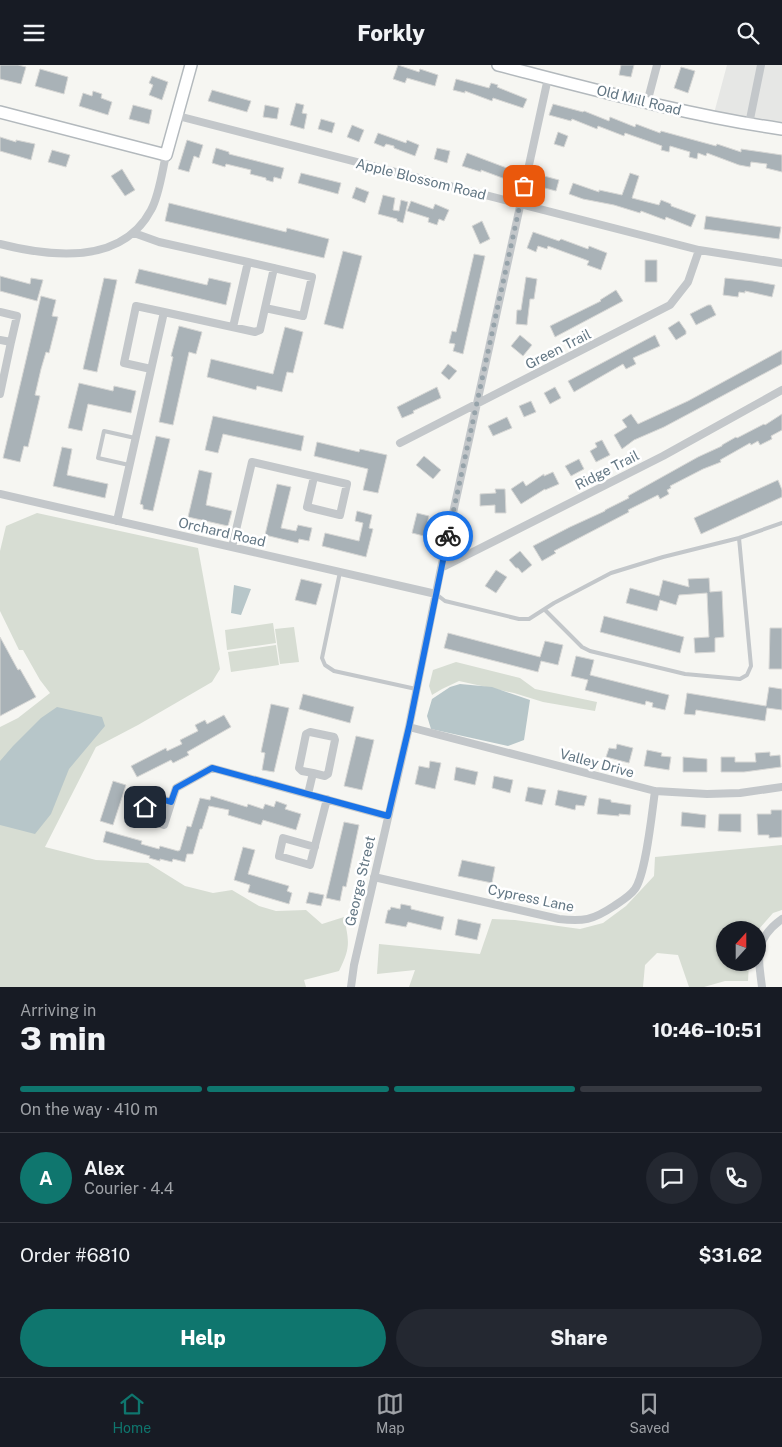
<!DOCTYPE html>
<meta charset="utf-8">
<style>
:root{--surface:#171b24;--page:#242831;--text:#f1f3f6;--muted:#9ea1a6;--line:#363941;--accent:#0f766e}
body{margin:0;font-family:"Public Sans",sans-serif;background:var(--page);color:var(--text);height:100vh;display:flex;flex-direction:column;font-size:19px;white-space:nowrap}
*{box-sizing:border-box;margin:0}
p{font-size:16px;color:var(--muted)}
.icon{flex:none;width:28px;height:28px;fill:none;stroke:currentColor;stroke-width:2;stroke-linecap:round;stroke-linejoin:round}
.map{position:relative;height:922px;overflow:hidden}
.details{display:flex;flex-direction:column;background:var(--surface);flex:1}
.details>*{flex:none}
.needle{width:32px;rotate:21deg}
.controls{position:absolute;left:716px;top:856px;display:grid;gap:10px}
.controls a{display:grid;place-items:center;width:50px;height:50px;border-radius:50%;background:var(--surface);box-shadow:0 1px 4px #0004;font-size:25px}
.pin{position:absolute;display:grid;place-items:center;width:42px;height:42px;color:#fff;margin:-21px;border-radius:10px;box-shadow:0 2px 8px #0006}
.courier{position:absolute;display:grid;place-items:center;width:50px;height:50px;margin:-25px;border:4px solid #1a73e8;border-radius:50%;background:#fff;color:#222;box-shadow:0 1px 6px #0007}
.headline em{font-style:normal;font-weight:800}
.headline div{display:flex;flex-direction:column-reverse}
.headline{display:flex;align-items:center;justify-content:space-between;height:85px;padding:0 20px}
h1{font-size:32px;font-weight:800;line-height:38px}
.bar{display:grid;grid-template-columns:repeat(4,1fr);gap:8px 5px;align-content:center;height:60px;padding:0 20px}
.bar i{height:6px;border-radius:4px;background:var(--line)}
.bar .active{background:var(--accent)}
.bar p{grid-column:span 4}
.line{display:flex;align-items:center;gap:12px;padding:0 20px;border-top:1px solid var(--line)}
.line div{flex:1}
.round{display:grid;place-items:center;flex:none;width:52px;height:52px;border-radius:26px;background:var(--page)}
.primary-button{display:flex;gap:10px;margin-top:auto;padding:10px 20px}
.primary-button a{flex:1;height:58px;border-radius:30px;background:var(--accent);color:#fff;font-size:20px;font-weight:800;line-height:58px;text-align:center}
.primary-button a+a{background:var(--page);color:var(--text)}
header{display:flex;justify-content:space-between;align-items:center;height:65px;padding:0 20px;background:var(--surface);font-size:22px;font-weight:800}
.tabs{display:flex;justify-content:space-around;align-items:center;height:70px;border-top:1px solid var(--line);background:var(--surface);font-size:14px;color:var(--muted)}
.tabs a{display:grid;justify-items:center;gap:2px}
.tabs .active{color:var(--accent)}
.map>svg:first-child{display:block}
.built{fill:#e6e7e5}
.green{fill:#d7ddd3}
.water{fill:#b7c6c9}
.building{fill:#a9b2b7;stroke:#d7d7d5}
.lines{fill:none;stroke-linecap:round;stroke-linejoin:round}
.secondary-casing{stroke:#b3b9bd;stroke-width:14}
.lane{stroke:#c3c7ca;stroke-width:4}
.street{stroke:#c3c7ca;stroke-width:8}
.secondary{stroke:#fff;stroke-width:11}
.done{stroke:#96a3aa;stroke-width:5;stroke-dasharray:0 9}
.route{stroke:#1a73e8;stroke-width:6}
.labels{text-anchor:middle;stroke-width:5;stroke-linejoin:round;paint-order:stroke}
.street-label{font-size:14px;fill:#637784;stroke:#fff}
</style>
<header><svg class="icon" aria-label="menu" viewBox="0 0 24 24"><path d="M4 6h16M4 12h16M4 18h16"/></svg>Forkly<svg class="icon" aria-label="search" viewBox="0 0 24 24"><circle cx="10" cy="10" r="6"/><path d="M15 15l6 6"/></svg></header>
<div class="map">
<svg width="782" height="922" viewBox="0 0 782 922">
<rect width="100%" height="100%" fill="#f6f6f2"/>
<path class="built" d="M727 0H782V64L713 52Z"/>
<path class="green" d="M37 448 198 483 220 604 212 617 138 660 96 682 45 782 96 795 148 798 185 821 213 828 232 825 259 841 276 846 306 845 322 859 344 852C349 877 351 882 339 906L304 915 306 922H0V662L18 653 50 628 40 615 23 585H19L0 546V486L6 461Z
M273 558 276 578 227 585 225 565Z
M294 562 299 597 280 599 275 564Z
M276 580 279 600 231 607 228 587Z
M456 597 520 613 535 624 597 637 595 646 543 637 514 628 459 616 442 624 432 630 429 621 433 605Z
M782 780V845L773 848 758 865H725V898H749L748 916H725L704 922H689L678 890 657 888 645 900 643 922H409L415 905 377 909 379 879 480 889 492 854 515 855 580 864 603 858 626 841 654 811 655 792Z"/>
<path class="water" d="M234 520 251 524 241 550 231 548Z
M460 619 492 622 530 635 524 675 508 681 431 664 427 651 432 634 450 622Z
M57 642 102 652 105 661 69 704 51 749 35 769 0 760V696L13 681 41 653Z"/>
<path class="building" d="M0 0H18L26 2 21 19 0 14Z
M398 0 419 7 420 4 438 10 435 21 407 13 405 18 393 14Z
M621 0H634L631 12 619 10Z
M681 2 695 6 688 28 674 23Z
M40 4 68 12 64 29 35 21Z
M152 11 168 17 162 35 149 30 153 20 149 18Z
M456 14 489 23 491 18 498 20 497 22 527 34 523 43 493 33 492 36 465 26V28L453 25Z
M212 25 251 36 247 47 208 36Z
M93 26 102 29 101 33 112 37 108 50 79 41 83 28 92 31Z
M296 38 304 40 302 48 307 49 304 64 290 60Z
M553 39 583 47 584 46 609 56 610 52 635 62 636 59 660 68 661 66 716 81 717 79 741 87V84L782 90V107L766 103 767 99 751 97 750 102 739 100 707 88 706 91 698 88 697 94 689 92 690 87 670 81 669 87 661 85 662 81 625 68 624 71 598 61 597 64 572 54 571 56 549 50Z
M133 40 152 45 149 59 129 54Z
M265 40 279 43 277 54 263 52Z
M321 54 335 58 332 68 318 64Z
M352 60 364 65 359 77 347 72Z
M558 67 568 71 564 82 554 79Z
M378 68 406 78 407 75 419 80 415 91 394 83V81L386 79 384 82 374 78Z
M0 72 16 77V75L35 79 31 95 0 86Z
M187 75 203 80 199 93 194 91 189 107 178 104Z
M216 83 229 87V89L284 103 281 114 274 112 273 117 266 115V113L250 109 251 105 226 99 225 102 212 98Z
M437 83 450 86 447 98 434 94Z
M52 85 70 90 66 102 48 97Z
M467 88 512 105 508 115 481 105V107L462 101Z
M122 104 135 125 125 131 111 111Z
M301 108 341 118 338 129 298 118Z
M630 108 639 111 632 133 659 140 661 135 671 139V141L696 150 691 162 666 152 665 155 641 146 640 148 614 140 583 134 569 129 573 118 599 127V125L622 130Z
M544 111 559 115 556 126 541 122Z
M356 122 369 127 365 138 352 133Z
M383 130 395 133 393 145 399 146 401 135 408 137 403 158 397 156V154L378 149Z
M411 136 433 144 435 139 449 145 444 156 439 154 437 160 428 157 429 153 407 146Z
M169 138 286 167 287 163 329 174 324 193 165 156Z
M706 151 781 162 779 174 704 164Z
M482 156 490 174 480 179 472 161Z
M533 167 559 176 561 174 588 184 589 181 607 188 601 205 587 200 589 196 548 181 547 184 538 181 536 187 527 183Z
M343 186 362 191 343 264 324 259Z
M474 189 485 191 463 289 453 286 455 279 449 278 452 266 456 267Z
M645 195H657V217H645Z
M139 204 207 220 209 213 231 218 226 240 135 218Z
M0 211 30 219 31 213 43 215 37 236 0 226Z
M526 212 537 214 534 234H530L527 260 516 259 517 245H521Z
M104 213 117 215 97 307 83 304Z
M725 213 753 216 775 220 772 232 745 226V228L739 227 738 232 723 230Z
M616 225 623 236 555 272 550 261 601 236 600 235Z
M41 231 56 235 52 251 58 252 49 288 46 287 41 304 35 330 40 331 28 382 24 381 20 397 3 393Z
M708 240H711L716 250 696 260 690 249Z
M679 256 686 266V269L676 275 668 263Z
M179 261 202 267 196 289 189 287 173 360 159 357 173 292 171 291Z
M285 262 303 267 293 308 287 307 282 327 257 321 256 325 207 312 211 294 273 309Z
M520 270 532 280 523 291 511 281Z
M655 270 660 281 633 293 636 299 626 304 623 299 574 327 568 316Z
M782 285V299L664 362 634 375 622 384 614 370 627 362 622 355 631 349 638 359 688 336Z
M448 299 457 306 449 315 441 308Z
M79 318 113 326 114 321 136 326 131 348 88 339 82 366 68 363Z
M437 322 441 333 413 346 414 348 402 353 397 342Z
M555 322 561 333 550 339 544 328Z
M531 336 536 347 524 352 519 341Z
M782 349V365L771 371 772 374 760 380 758 376 751 380 750 378 720 395 721 397 703 404 670 421 671 423 667 425 669 429 660 434 658 430 628 445 629 447 554 486 556 488 542 496 533 481 570 462 605 446V445L629 433 628 431 698 392 722 381V380L736 372 737 373 764 359 765 360Z
M213 351 304 371 301 386 223 369 218 388 205 385Z
M507 352 512 363 493 371 488 361Z
M156 371 170 374 153 446 143 444V440L140 439Z
M602 375 610 390 596 397 590 386 597 382 595 378Z
M317 377 359 387 360 384 387 390 378 428 363 425 368 404 314 391Z
M62 382 72 384 67 410 108 419 105 433 53 421Z
M424 391 441 405 433 414 416 400Z
M579 394 584 404 571 411 565 401Z
M199 405 212 408 206 440 232 446 228 461 188 452Z
M553 407 559 419 545 425V424L521 439 511 424 523 416 526 421 544 409V411Z
M778 415 782 425V432L701 469 694 453Z
M277 419 291 422 281 463 296 466 298 460 312 463 309 476 299 474 298 478 265 470Z
M495 424H505L506 448H495V440L480 441V429L496 428Z
M357 446 372 450 369 463 373 464 366 492 322 481 325 468 359 476 363 458 355 456Z
M417 448 429 451 424 471 412 468Z
M520 486 532 500 522 508 518 503H516L509 495Z
M496 505 507 512 496 528 485 521Z
M709 513 710 527 722 526 724 572 715 573V587L695 588 694 573 709 572 707 528 679 530 676 540 660 535 657 546 626 538 630 523 659 531 663 515 689 522 688 514Z
M301 514 322 519 316 540 295 535Z
M604 551 684 572 680 588 600 567Z
M770 563H782V604H769Z
M448 568 540 592 545 576 563 580 558 600 541 596 538 607 444 583Z
M0 572 18 605 20 604 36 632 0 651Z
M576 591 594 595 590 610 669 630 665 645 652 642 653 638 646 636 645 640 585 625 588 615 571 611Z
M769 622 782 624V645L767 643 765 656 696 645 695 650 684 649 687 628 766 641Z
M303 629 354 642 350 658 299 644Z
M271 639 289 643 274 707 262 705 265 688 261 687Z
M224 650 231 662 187 687 189 690 173 698 171 695 137 712 131 701 166 683 167 686 182 679 180 675 198 666 195 660 205 655 207 659Z
M356 671 374 675 362 725 344 721Z
M617 679 633 683 629 698 606 692 609 683 616 684Z
M647 685 662 688 661 691 671 692 669 705 644 701Z
M770 687V691L780 690 781 702 744 707H721V692H735V697H756L755 688Z
M683 692 707 694V707H683Z
M430 696 441 698 435 724 415 719 419 701 429 703Z
M456 702 478 707 475 720 454 715Z
M494 711 513 715 510 728 492 723Z
M113 716 126 720 113 760 100 756Z
M528 722 546 725 542 740 525 736Z
M558 725 587 731 584 741 576 740 575 745 555 740Z
M211 731 247 742 248 739 263 744 265 739 274 742 276 736 287 740 285 744 301 749 296 765 263 755 261 760 228 750 229 745 209 741 202 764H200L193 789H187L185 797 173 794 172 797 160 794V796L149 793 150 791 103 777 106 766 142 776 141 779 159 784 160 781 178 786 180 785 187 761 191 762 200 733 210 735Z
M599 733 611 735V737L631 740 630 750 619 749V751L597 749Z
M771 745H782V772L769 773V770H758L757 749H771Z
M682 747 706 750 705 763 681 761Z
M719 749H741V767L718 766Z
M344 757 359 760 346 822 343 821 340 836 326 833Z
M243 782 255 785 248 809 289 821 287 826 292 828 289 839 248 827 250 820 234 815Z
M462 795 495 802 492 818 458 811Z
M309 827 324 830 321 841 306 838Z
M401 839 411 841V844L444 852 441 865 408 857 406 862 385 858 388 845H390L391 842 400 844Z
M458 854 481 859 477 875 455 870Z"/>
<g class="lines">
<g class="secondary-casing">
<path id="secondary" d="M498 0C592 24 686 50 782 64
M0 47 166 90 191 0"/>
</g>
<path class="lane" d="M129 400 98 393 104 366 135 373
M340 507 322 593 325 600 334 606 416 624
M436 529 445 536 519 554H529L554 538 611 508 663 492 739 473 782 458
M545 545 582 582 590 586 685 609 740 614 747 610 751 601 739 473"/>
<path class="street" d="M647 38 657 0
M178 51 699 185 782 198
M749 59 761 0
M134 168 159 177 248 197 233 262
M0 179C51 192 122 200 151 145 159 131 162 107 166 90
M265 243 274 203
M0 247 17 251 11 277 0 275
M151 304 124 298 136 241 164 247
M0 329 11 277
M400 378 670 240 688 217 699 185
M0 429 436 529
M117 456 164 247 255 267 260 265 265 243 303 251 312 212 248 197
M232 482 252 397 347 419 340 450 307 442 314 412
M441 503 663 391 782 325
M409 662 655 726 707 729 740 728 782 722
M308 729 313 708 302 706 299 703 306 669 310 667 334 672 335 675 328 709 325 711 313 708
M171 737 148 730 141 753 164 760 176 723 212 703 387 751
M315 782 283 773 279 791 310 800 327 734
M374 812 559 854C583 857 593 855 614 841 620 837 630 831 635 824 646 809 652 747 655 726
M351 922 354 900 409 662 441 503 548 13
M762 922C758 891 754 874 782 854"/>
<use href="#secondary" class="secondary"/>
</g>
<g class="lines">
<path class="done" d="M448 471 524 121"/>
<path class="route" d="M145 742 148 730 171 737 176 723 212 703 388 751 409 662 448 471"/>
</g>
<g class="labels">
<g class="street-label">
<text transform="translate(639 35) rotate(14)" y="5">Old Mill Road</text>
<text transform="translate(421 114) rotate(14)" y="5">Apple Blossom Road</text>
<text transform="translate(558 284) rotate(-27)" y="5">Green Trail</text>
<text transform="translate(607 405) rotate(-27)" y="5">Ridge Trail</text>
<text transform="translate(222 467) rotate(13)" y="5">Orchard Road</text>
<text transform="translate(597 698) rotate(15)" y="5">Valley Drive</text>
<text transform="translate(360 816) rotate(-77)" y="5">George Street</text>
<text transform="translate(531 833) rotate(12)" y="5">Cypress Lane</text>
</g>
</g>
</svg>
<div class="controls">
<a><svg class="needle" viewBox="-14 -14 28 28"><path d="M0-13l5 13h-10z" fill="#e53935"/><path d="M0 13l5-13h-10z" fill="#9ea1a6"/></svg></a>
</div>
<div class="pin" style="left:524px;top:121px;background:#ea580c"><svg class="icon" aria-label="bag" viewBox="0 0 24 24"><path d="M5 8h14l-1 12H6zM9 8a3 3 0 0 1 6 0"/></svg></div>
<div class="pin" style="left:145px;top:742px;background:#1f2937"><svg class="icon" aria-label="home" viewBox="0 0 24 24"><path d="M3 11l9-7 9 7M6 9v11h12V9"/></svg></div>
<div class="courier" style="left:448px;top:471px"><svg class="icon" aria-label="bike" viewBox="0 0 24 24"><circle cx="6" cy="16" r="4"/><circle cx="18" cy="16" r="4"/><path d="M6 16l4-8h5l3 8M10 8l3 8H6M13 5h3"/></svg></div>
</div>
<section class="details">
<div class="headline"><div><h1>3 min</h1><p>Arriving in</p></div><em>10:46–10:51</em></div>
<div class="bar"><i class="active"></i><i class="active"></i><i class="active"></i><i></i><p>On the way · 410 m</p></div>
<div class="line" style="height:90px"><b class="round" style="background:var(--accent);color:#fff">A</b><div><b>Alex</b><p>Courier · 4.4</p></div><a class="round"><svg class="icon" aria-label="chat" viewBox="0 0 24 24"><path d="M4 5h16v11H9l-5 4z"/></svg></a><a class="round"><svg class="icon" aria-label="phone" viewBox="0 0 24 24"><path d="M5 4h4l2 5-3 2q2 4 5 5l2-3 5 2v4C11 20 4 13 5 4z"/></svg></a></div>
<div class="line" style="height:65px"><div>Order #6810</div><b>$31.62</b></div>
<div class="primary-button"><a>Help</a><a>Share</a></div>
</section>
<nav class="tabs">
<a class="active"><svg class="icon" aria-label="home" viewBox="0 0 24 24"><path d="M3 11l9-7 9 7M6 9v11h12V9"/></svg>Home</a>
<a><svg class="icon" aria-label="map" viewBox="0 0 24 24"><path d="M3 6l6-2 6 2 6-2v14l-6 2-6-2-6 2zM9 4v14M15 6v14"/></svg>Map</a>
<a><svg class="icon" aria-label="saved" viewBox="0 0 24 24"><path d="M7 4h10v16l-5-4-5 4z"/></svg>Saved</a>
</nav>
